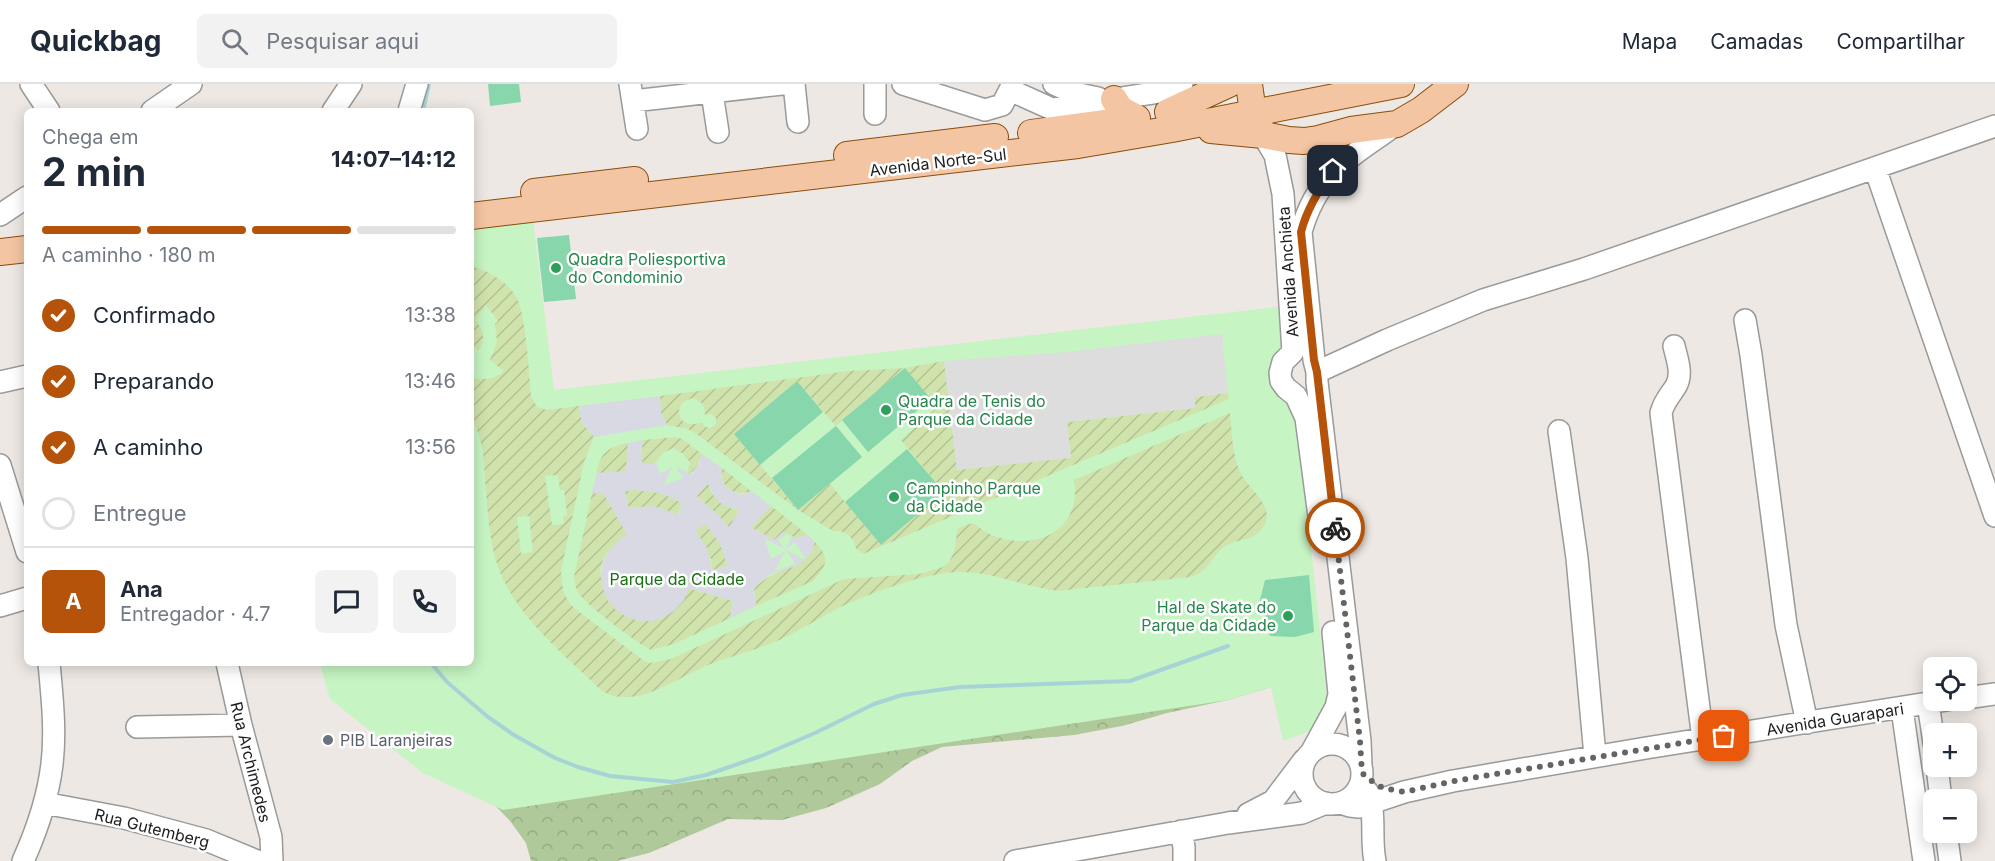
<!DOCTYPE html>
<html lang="pt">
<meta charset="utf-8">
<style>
:root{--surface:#fff;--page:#f2f2f3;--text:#1f2937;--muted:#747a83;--line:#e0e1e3;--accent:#b45309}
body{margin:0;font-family:Inter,sans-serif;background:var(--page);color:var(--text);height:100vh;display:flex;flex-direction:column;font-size:22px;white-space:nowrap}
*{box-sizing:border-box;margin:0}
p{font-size:20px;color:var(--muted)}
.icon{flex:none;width:33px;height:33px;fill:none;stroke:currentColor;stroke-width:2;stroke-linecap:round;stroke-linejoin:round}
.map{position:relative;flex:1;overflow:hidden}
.sheet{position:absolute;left:24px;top:24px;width:450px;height:558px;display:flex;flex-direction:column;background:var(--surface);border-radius:9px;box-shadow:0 3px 15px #0003}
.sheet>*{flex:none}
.tools{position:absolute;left:1923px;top:573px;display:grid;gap:12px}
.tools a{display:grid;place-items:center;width:54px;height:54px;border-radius:9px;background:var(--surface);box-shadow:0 3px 15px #0003;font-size:30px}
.pin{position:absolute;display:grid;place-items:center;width:51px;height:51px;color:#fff;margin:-26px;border-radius:12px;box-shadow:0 3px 9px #0006}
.courier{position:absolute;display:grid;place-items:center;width:60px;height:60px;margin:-30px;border:4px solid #b45309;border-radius:50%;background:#fff;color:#222;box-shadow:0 2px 8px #0007}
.summary em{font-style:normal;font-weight:700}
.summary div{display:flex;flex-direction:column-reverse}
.summary{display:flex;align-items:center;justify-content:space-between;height:102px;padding:0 18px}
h1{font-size:39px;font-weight:700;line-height:45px}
.bar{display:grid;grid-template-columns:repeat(4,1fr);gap:9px 6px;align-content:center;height:72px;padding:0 18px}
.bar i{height:8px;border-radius:4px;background:var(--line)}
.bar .on{background:var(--accent)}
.bar p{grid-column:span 4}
.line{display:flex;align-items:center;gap:15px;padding:0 18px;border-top:2px solid var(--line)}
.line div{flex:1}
.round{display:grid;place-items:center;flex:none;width:63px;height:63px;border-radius:9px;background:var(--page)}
ol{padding:0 18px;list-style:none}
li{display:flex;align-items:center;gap:18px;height:66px}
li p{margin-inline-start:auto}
li .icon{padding:6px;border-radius:50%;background:var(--accent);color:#fff;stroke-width:4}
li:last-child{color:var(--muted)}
li i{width:33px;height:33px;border:3px solid var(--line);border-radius:50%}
header{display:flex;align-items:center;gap:36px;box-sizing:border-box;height:84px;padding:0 30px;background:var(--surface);border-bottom:2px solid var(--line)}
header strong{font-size:28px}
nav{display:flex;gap:33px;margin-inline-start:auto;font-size:21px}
.search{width:420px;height:54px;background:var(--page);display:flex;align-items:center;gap:15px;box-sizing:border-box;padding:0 21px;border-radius:9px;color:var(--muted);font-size:22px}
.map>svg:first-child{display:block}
.forest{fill:url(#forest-crowns)}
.park{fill:#c6f4c3}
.garden{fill:url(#garden-furrows);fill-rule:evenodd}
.pitch{fill:#87d6ac}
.parking{fill:#ddd}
.plaza{fill:#d8d9e3;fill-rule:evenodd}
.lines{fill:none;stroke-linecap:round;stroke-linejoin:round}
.stream{stroke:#a7d3d7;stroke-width:4}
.minor-casing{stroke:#9a9a9a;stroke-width:24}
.major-casing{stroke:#894e0c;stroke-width:28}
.minor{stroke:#fff;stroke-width:21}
.major{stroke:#f4c5a2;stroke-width:26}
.done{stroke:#666462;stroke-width:6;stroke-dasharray:0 10.8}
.route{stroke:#b45309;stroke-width:8}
.leisure-dot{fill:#2e9e5b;stroke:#fff;stroke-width:2}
.worship-dot{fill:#6b7280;stroke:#fff;stroke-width:2}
.labels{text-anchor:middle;stroke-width:5;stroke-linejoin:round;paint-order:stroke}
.street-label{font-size:16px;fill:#1d1d1d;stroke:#fff}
.leisure-label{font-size:16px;fill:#27864d;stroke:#fff;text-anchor:start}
.park-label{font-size:16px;fill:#1a7114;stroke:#fff}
.worship-label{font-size:16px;fill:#5b616d;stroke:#fff;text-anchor:start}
</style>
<header>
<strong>Quickbag</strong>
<div class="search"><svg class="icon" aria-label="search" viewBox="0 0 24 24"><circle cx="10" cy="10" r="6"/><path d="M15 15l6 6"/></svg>Pesquisar aqui</div>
<nav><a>Mapa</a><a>Camadas</a><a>Compartilhar</a></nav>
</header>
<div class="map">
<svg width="1995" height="777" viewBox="0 0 1995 777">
<defs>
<pattern id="forest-crowns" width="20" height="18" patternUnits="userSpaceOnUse" patternTransform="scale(1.5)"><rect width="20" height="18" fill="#afc99b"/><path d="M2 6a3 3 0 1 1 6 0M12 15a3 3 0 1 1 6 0" fill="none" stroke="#96ac85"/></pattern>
<pattern id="garden-furrows" width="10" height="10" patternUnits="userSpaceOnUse" patternTransform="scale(1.5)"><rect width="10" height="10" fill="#d0e3ad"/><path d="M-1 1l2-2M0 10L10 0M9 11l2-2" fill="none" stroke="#b2c294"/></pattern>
</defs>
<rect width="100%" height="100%" fill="#ede8e3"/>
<path class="forest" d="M471 579 1271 603 1228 616 1167 629 1122 642 1074 651 942 663 912 677 880 700 826 724 782 736 728 735 649 769 617 777H531L526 759 510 737 491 717Z"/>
<path class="park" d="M533 136 554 306 1285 222 1327 613 1312 646 1283 657 1271 603 1228 616 503 726 423 689 330 615 320 579H471V143Z"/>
<path class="garden" d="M471 182C487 186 508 198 517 214 526 233 529 288 531 312L537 323 547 326 579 322 582 339 594 353 584 378 561 487C562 503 563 512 574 524L644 577 651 579 671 575 844 495 919 490 943 483 949 478 954 468 958 444 973 439C981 445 988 450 997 453 1040 467 1082 444 1074 396L1230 329C1232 348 1232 370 1240 388 1247 405 1277 421 1263 443 1254 458 1236 454 1224 463 1210 474 1210 487 1190 493L1058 507C1026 503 996 489 964 488 930 487 876 507 845 521 822 531 801 547 777 557 754 567 730 572 708 581 676 594 635 627 602 607 563 569 513 531 496 477 487 447 486 401 483 368L479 351 471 332V294C483 296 495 296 504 287L490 276 497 258 495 240 498 237 486 221 475 236C485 247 485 254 479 267L471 260ZM558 391 560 406H564L567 431 563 432 564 440 552 441 545 392ZM529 432 533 468 521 470 517 433Z
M944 277 957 386 1071 373 1067 338 1195 324 1194 313 1228 309 1229 315 863 470 856 465 854 457 848 451 841 447H833L798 426 698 351 688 345 667 341 661 329 660 312 849 287 905 284ZM905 284 931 315 936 324 901 356 944 408 881 461 830 400 798 426 734 350 797 297 836 342ZM693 314C702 318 705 321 705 331L711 330 716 334V340L711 344 705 343 702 338C678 348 669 319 693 314Z
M675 353 682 355 702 370 696 385 687 391 690 378 682 369 673 364 663 369 654 380H643L641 372 643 356Z
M628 359 626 388 597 389C599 369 610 362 628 359Z
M722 384 751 407C733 414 719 402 722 384Z
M708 399C713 416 723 424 740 426L729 444 718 431 696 412Z
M636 406 661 409 682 419 677 431C662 423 646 421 628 424L624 407Z
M592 409 604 410 628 451C614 460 597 475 601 493 603 499 607 505 609 511 617 528 621 531 640 537L684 516 688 504 733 517 730 534 674 560 651 566C638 560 588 522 580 511 576 506 575 500 574 493Z
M771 422 808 451 796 454 783 448 774 456 751 443Z
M706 440 720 460 728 482 712 486 711 475 694 445Z
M815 458C830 474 828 481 813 497L756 522 754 505C775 481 804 489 815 458Z"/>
<path class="pitch" d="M488 0H519L521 18 490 22Z
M569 151 576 215 544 218 537 154Z
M905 284 931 315 868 368 842 336Z
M797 297 823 328 760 381 734 350Z
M836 342 862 373 798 426 772 394Z
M907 365 944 408 881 461 845 418Z
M1309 491 1314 548 1295 553 1270 552 1260 516 1265 496Z"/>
<path class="parking" d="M1222 250 1228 309 1195 313V324L1067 338 1071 374 957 386 944 277 1067 268Z"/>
<path class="plaza" d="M660 312 661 329 667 341 594 353 582 339 579 322Z
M643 356 641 372 643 380H654L656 378 660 390 672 383 664 401 683 394 676 383 688 388V390L690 389 695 390 693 387 699 380 702 370 722 384 721 392 723 399 728 405 736 409 744 410 751 407 771 422 751 443 774 456 783 448 787 450 778 456 785 465 765 455 771 475 785 467 775 487 795 480 786 466 805 476 796 482 771 490 761 497 754 505 756 522 730 534 733 517 689 504 684 516 675 526 665 533 652 537H640L627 533 616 526 608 517 603 505 601 492 603 479 608 468 617 458 627 451 604 410 592 409 597 389 626 387 628 359ZM708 399 716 415 723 421 740 426 729 443 718 431 697 412ZM636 406 661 409 682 419 678 431 654 422 629 424 625 407ZM706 440 720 460 728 482 712 486 707 464 695 446Z
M808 451 815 458 811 469 806 475 795 458 786 465 792 452 796 454Z"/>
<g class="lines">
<path class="stream" d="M423 27 429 0
M431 579 447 598 488 633 514 651 555 674 578 683 610 692 673 698 706 691 761 672 815 649 874 620 902 611 960 603 1130 597 1228 562"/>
<g class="minor-casing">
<path id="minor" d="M31 0 49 27
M630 0 637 45
M794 0 798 38
M875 0V30
M903 0 985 26 1002 21 1013 0
M1054 0 1074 9 1098 14
M1010 6 1052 25 1160 8 1182 0
M712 9 718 48
M633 17 782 0
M152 27 191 0
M333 27 351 0
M409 27 417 0
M1263 51 1275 71 1283 110 1293 268 1283 278 1280 289 1281 297 1286 304 1296 312 1306 334 1322 455
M1875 84 1995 432
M0 131 27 113
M1745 236 1751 271 1786 541 1807 639
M1674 262C1677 275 1683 290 1676 302 1670 312 1664 317 1661 329L1703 655
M1317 288 1387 256 1483 216 1584 185 1995 42
M0 298 27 292
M1559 347 1577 474 1595 672
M0 381 27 468
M0 522 27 514
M227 579 241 641 271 753 272 777
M1966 614 1995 610
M1928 619 1934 659
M1902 625 1924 777
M137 643 241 641
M1302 690a30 30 0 1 1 60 0a30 30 0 1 1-60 0Z
M1312 667 1336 623 1339 610 1333 548
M1361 681 1360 657 1317 298V288L1314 276 1301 148C1317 90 1351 72 1397 40
M1937 682 1941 716
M1367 707C1377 730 1370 753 1375 777
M44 719 124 734 206 756 257 777
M1341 719 1350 722 1359 723 1404 708 1453 697 1646 664 1947 616
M1248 730 1273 717 1304 676
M1181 747 1184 763V777
M1946 748 1950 777
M23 777C37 746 48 714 52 680 56 647 52 612 49 579
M1015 777 1228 739 1302 729 1326 719"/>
</g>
<g class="major-casing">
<path id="major" d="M1249 0 1253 29 1261 45
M1114 15 1120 25 1137 34
M1168 28 1229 0
M1211 46 1263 51 1289 56 1304 57 1318 55 1351 46 1397 40 1421 26 1455 0
M1031 49 1120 37
M847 71 995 53
M534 108 635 96
M471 132 1078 61 1172 45 1401 0
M0 168 27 165"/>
</g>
<use href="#minor" class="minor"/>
<use href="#major" class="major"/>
</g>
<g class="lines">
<path class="done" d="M1335 444 1360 657 1362 689 1374 699 1383 704 1404 708 1454 697 1724 652"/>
<path class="route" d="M1333 87C1319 105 1307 125 1301 148L1314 276 1317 288 1335 444"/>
</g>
<g class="leisure-dot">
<circle cx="556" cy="184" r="6"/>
<circle cx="886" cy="326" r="6"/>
<circle cx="894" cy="413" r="6"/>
<circle cx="1288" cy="532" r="6"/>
</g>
<circle class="worship-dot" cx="328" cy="656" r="6"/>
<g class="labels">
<g class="street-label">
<text transform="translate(938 78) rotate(-7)" y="6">Avenida Norte-Sul</text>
<text transform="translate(1288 188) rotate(-94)" y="6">Avenida Anchieta</text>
<text transform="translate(1835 635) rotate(-9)" y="6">Avenida Guarapari</text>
<text transform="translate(251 678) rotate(76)" y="6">Rua Archimedes</text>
<text transform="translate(152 744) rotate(14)" y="6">Rua Gutemberg</text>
</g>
<g class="leisure-label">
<text x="568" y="181">Quadra Poliesportiva<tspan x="568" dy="18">do Condominio</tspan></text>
<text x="898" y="323">Quadra de Tenis do<tspan x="898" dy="18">Parque da Cidade</tspan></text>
<text x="906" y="410">Campinho Parque<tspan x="906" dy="18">da Cidade</tspan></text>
<text x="1276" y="529" text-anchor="end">Hal de Skate do<tspan x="1276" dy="18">Parque da Cidade</tspan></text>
</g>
<g class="park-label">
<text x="677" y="501">Parque da Cidade</text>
</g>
<g class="worship-label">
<text x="340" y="662">PIB Laranjeiras</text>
</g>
</g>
</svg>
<div class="tools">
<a><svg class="icon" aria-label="locate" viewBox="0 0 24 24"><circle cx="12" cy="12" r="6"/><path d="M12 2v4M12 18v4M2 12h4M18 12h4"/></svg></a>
<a>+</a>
<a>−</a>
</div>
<div class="pin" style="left:1724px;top:652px;background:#ea580c"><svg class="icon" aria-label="bag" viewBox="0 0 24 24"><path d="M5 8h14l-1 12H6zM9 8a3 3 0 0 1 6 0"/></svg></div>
<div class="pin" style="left:1333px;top:87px;background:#1f2937"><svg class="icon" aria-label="home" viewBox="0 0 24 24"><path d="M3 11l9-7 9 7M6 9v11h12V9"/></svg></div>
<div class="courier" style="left:1335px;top:444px"><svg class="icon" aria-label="bike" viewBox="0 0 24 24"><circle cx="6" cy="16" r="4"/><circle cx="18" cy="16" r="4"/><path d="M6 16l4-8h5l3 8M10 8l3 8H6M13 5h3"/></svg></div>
<section class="sheet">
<div class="summary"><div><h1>2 min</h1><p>Chega em</p></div><em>14:07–14:12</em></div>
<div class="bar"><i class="on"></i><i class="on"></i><i class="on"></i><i></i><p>A caminho · 180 m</p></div>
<ol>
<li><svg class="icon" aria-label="check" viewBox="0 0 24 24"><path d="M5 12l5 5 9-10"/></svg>Confirmado<p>13:38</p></li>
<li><svg class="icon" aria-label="check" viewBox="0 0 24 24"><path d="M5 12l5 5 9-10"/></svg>Preparando<p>13:46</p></li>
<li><svg class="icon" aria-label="check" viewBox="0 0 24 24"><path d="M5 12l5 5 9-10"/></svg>A caminho<p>13:56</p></li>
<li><i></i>Entregue</li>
</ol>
<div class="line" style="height:108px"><b class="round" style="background:var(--accent);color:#fff">A</b><div><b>Ana</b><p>Entregador · 4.7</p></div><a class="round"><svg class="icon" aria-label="chat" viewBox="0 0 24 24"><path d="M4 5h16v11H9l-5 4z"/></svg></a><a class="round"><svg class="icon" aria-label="phone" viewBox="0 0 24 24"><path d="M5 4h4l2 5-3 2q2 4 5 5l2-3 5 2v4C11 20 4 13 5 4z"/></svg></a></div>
</section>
</div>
